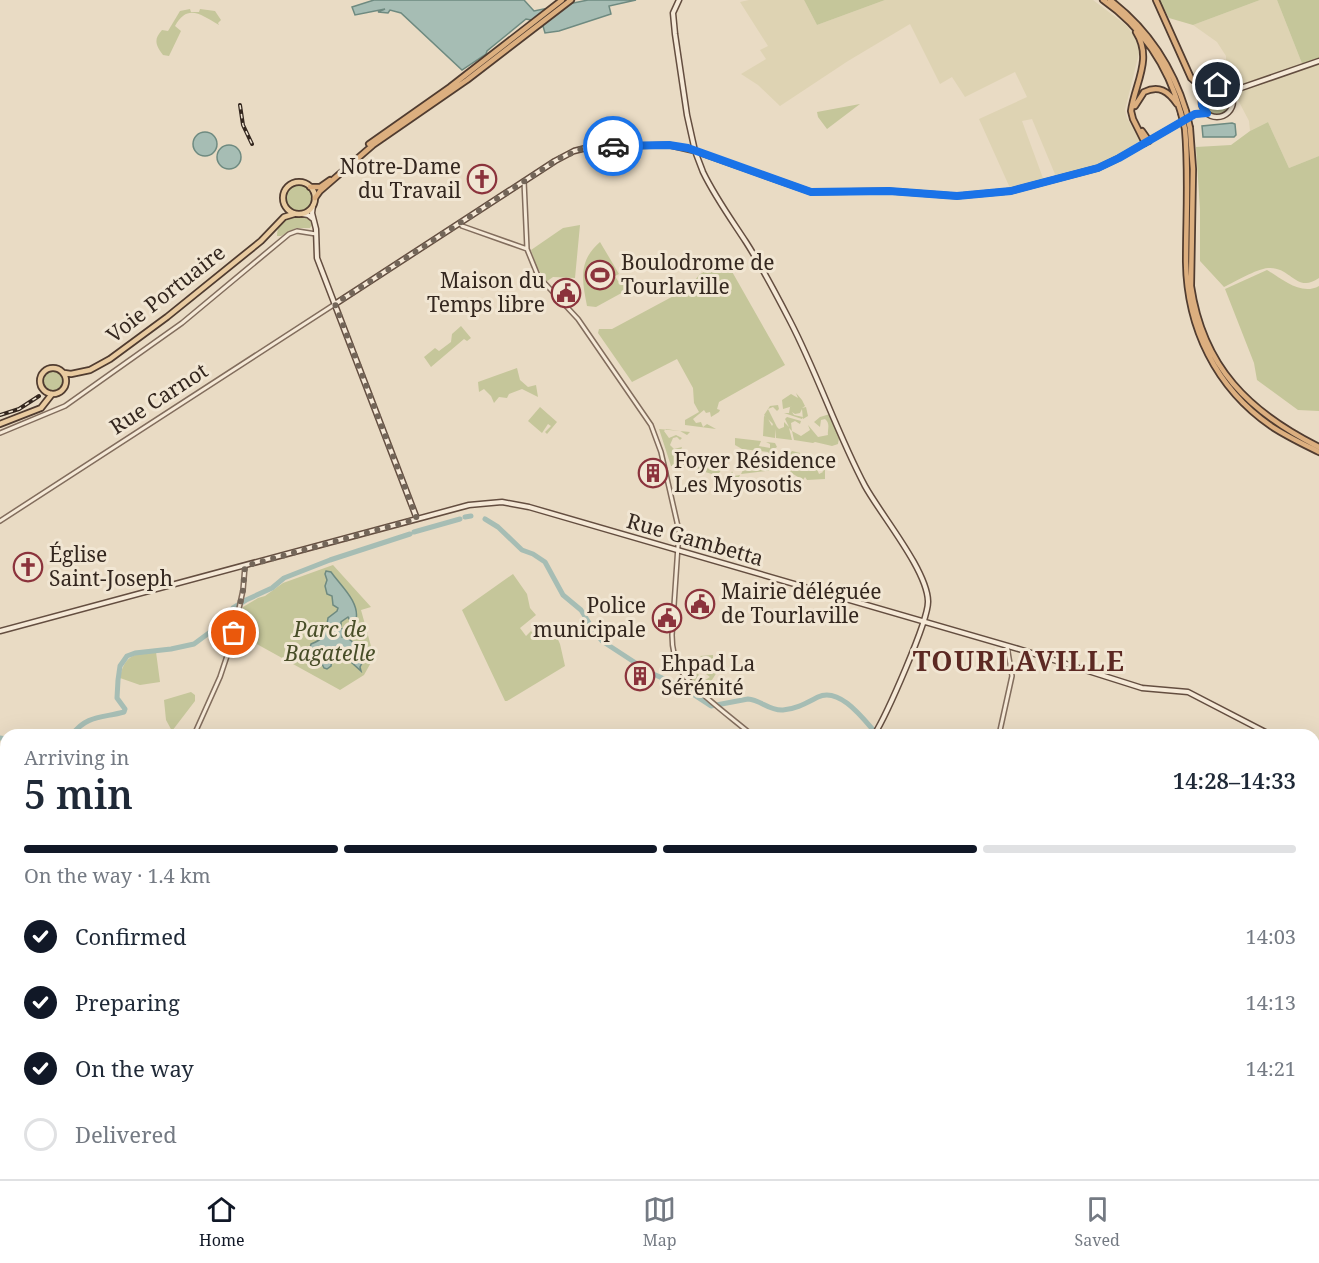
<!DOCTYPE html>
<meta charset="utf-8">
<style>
:root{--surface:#fff;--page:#f6f6f7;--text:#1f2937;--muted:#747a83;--line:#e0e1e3;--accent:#111827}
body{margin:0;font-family:"Noto Serif",serif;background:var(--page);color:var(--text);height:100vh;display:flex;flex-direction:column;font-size:22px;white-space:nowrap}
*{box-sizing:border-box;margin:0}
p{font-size:20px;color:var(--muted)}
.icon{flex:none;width:33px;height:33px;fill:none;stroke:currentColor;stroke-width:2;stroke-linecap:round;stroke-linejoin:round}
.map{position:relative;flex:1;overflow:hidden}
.sheet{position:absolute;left:0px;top:729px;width:1320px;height:450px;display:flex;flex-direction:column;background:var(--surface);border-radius:18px 18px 0 0;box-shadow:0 6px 24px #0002}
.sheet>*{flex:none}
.pin{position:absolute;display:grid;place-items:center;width:51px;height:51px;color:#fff;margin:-26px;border:3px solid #fff;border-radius:50%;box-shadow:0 2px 6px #0007}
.courier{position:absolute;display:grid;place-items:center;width:60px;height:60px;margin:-30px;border:4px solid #1a73e8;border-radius:50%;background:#fff;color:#222;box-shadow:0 2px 8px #0007}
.headline em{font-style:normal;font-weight:600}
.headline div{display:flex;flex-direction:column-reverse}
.headline{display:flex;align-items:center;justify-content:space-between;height:102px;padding:0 24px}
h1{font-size:39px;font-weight:600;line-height:45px}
.bar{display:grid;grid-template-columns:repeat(4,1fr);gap:9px 6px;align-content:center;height:72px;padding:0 24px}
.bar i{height:8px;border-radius:4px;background:var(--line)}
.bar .current{background:var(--accent)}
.bar p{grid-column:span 4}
ol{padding:0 24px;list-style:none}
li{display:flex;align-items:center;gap:18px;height:66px}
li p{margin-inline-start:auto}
li .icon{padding:6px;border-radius:50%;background:var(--accent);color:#fff;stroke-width:4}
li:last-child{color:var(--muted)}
li i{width:33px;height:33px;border:3px solid var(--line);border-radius:50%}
.dock{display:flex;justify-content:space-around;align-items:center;height:84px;border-top:2px solid var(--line);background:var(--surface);font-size:16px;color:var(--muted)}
.dock a{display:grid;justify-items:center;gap:3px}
.dock .current{color:var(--accent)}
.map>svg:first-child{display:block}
.farmland{fill:#ded3b3}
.green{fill:#c5c69a}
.cemetery{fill:#bbbc98}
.water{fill:#a6bdb4;stroke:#6e8a80;stroke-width:1.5}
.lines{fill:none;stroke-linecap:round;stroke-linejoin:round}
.stream{stroke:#6e8a80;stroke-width:1.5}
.river{stroke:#a6bdb4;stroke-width:5}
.tertiary-casing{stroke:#826d5d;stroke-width:6}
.secondary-casing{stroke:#644e40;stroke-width:7}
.primary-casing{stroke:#503c30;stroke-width:8}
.trunk-casing{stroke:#503c30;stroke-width:8}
.tertiary{stroke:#f5e9d7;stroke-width:3}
.secondary{stroke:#f5e9d7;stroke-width:4}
.primary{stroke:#e9cba0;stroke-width:4.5}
.trunk{stroke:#dcaf7f;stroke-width:4.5}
.rail-casing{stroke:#34271f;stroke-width:4}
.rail{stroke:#f1e6d3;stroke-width:1.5;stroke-dasharray:4.5;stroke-linecap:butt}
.trunk-bridge-casing{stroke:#503c30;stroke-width:8;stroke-linecap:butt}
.trunk-bridge{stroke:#dcaf7f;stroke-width:4.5}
.done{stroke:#736659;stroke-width:6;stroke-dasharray:0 10.8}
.route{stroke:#1a73e8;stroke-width:8}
.labels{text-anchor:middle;stroke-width:6;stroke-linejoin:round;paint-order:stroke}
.poi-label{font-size:21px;fill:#34271f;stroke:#f1e6d3;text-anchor:start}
.street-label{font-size:21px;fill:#34271f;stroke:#f1e6d3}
.park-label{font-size:21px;font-style:italic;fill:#484e28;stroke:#f1e6d3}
.district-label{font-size:27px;font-weight:bold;letter-spacing:1.5px;fill:#5c2923;stroke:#f1e6d3}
</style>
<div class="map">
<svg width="1319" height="1179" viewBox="0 0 1319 1179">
<rect width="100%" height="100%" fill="#e9dbc4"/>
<path class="farmland" d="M749 0H804L817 25 885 0H1093L1126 25 1137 39 1140 49 1125 110 1127 118 1140 141 1115 158 1057 179 1032 119 1022 121 1044 181 1010 188 979 119 1027 97 1015 72 965 97 952 77 940 84 910 24 848 61 780 106 758 85 741 74 766 59 760 50 768 46 740 2Z
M1260 0H1277L1303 66 1319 61V156L1289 168 1268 122 1250 131 1249 121 1226 77V56L1217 42 1193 25Z"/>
<path class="green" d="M804 0H885L817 25Z
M1159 0H1260L1193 25 1169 18Z
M1277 0H1319V61L1303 66Z
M190 9 191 12H199L200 9 215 11 221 20 218 23 219 25C201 15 188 3 175 26L181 31 169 56 163 55C156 45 153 40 162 30L168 31 180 11Z
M1204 101a13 13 0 1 1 26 0a13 13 0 1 1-26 0Z
M860 104 827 129 818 117 817 112Z
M1268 122 1289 168 1319 156V278C1296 294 1291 266 1268 268 1256 269 1235 282 1224 287L1200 261V210L1196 147 1231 145 1250 131Z
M285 198a14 14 0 1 1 28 0a14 14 0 1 1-28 0Z
M291 217 309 218 312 225 310 228H296L281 236H277C277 226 283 219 291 217Z
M580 225 575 278 553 277 546 282 536 265 531 250 563 228Z
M600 242 619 274 615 276 618 281 622 280 627 290 596 307 587 306C582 280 578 261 600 242Z
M726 261 785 365 719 402 717 409 720 410 719 412 711 417 710 412 706 413 704 410 693 419 696 423 701 422 703 427 707 424 716 429 685 425V420L699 412 694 403 693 388 677 359 632 382 598 333 599 329H612L681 292 690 286 700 274Z
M1267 270C1282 279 1301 296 1319 286V411L1298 410 1257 380 1254 363 1225 289Z
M461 326 471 338 467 341 464 339 431 367 424 357 435 348 439 351 451 342 452 334Z
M517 368 520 380 528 387 536 385 538 397 522 389 509 394 507 398 499 397 494 403 491 396 484 389 479 392 478 382Z
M41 381a11 11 0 1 1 22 0a11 11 0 1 1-22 0Z
M796 393 802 400 805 406 802 408 806 407 808 416 803 419 802 409 800 413 795 414 792 412 794 415 803 417 802 419 784 413H789L790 407 793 406 783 409 782 400 791 394 798 398Z
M778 405 779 409 777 411 773 407 768 409 777 427 779 429 784 427V422L789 427 785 419 787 417 801 421 800 424 795 421 791 423 792 431 801 436 810 430 808 425 818 437 828 435C827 430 831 424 825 419L821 420 820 427 814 422 820 417 830 414 839 438 838 444 832 446 815 442 813 443 794 440 792 431 789 428 792 440 776 438V429L775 438 763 436 764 416 767 417 772 426 773 424 764 415 770 406Z
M540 407 557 422 547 434 545 432 551 426 548 424 542 433 528 421Z
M659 429 690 432 687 435 680 431 666 429 664 431 669 438 676 435 682 438 680 440 677 437 673 438 670 445 674 449 682 447 680 453 686 457 684 463 687 467 695 466 697 462 694 456 704 459 705 466 710 470H716L722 464 727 466 723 468 719 473 722 479 730 478 732 471 734 476 740 475C738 479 737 481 733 482 726 483 720 478 714 475 706 471 680 466 671 466Z
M735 438 761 441 759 446 770 448V444L766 442 775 443 777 447 774 449V458H781L782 450 785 448 788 466 780 465 773 470 741 474 747 462 745 454 762 458 765 462 769 461 771 456 768 452 742 449 735 445Z
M792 451 817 457V459L809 462 812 469 816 467 819 474 823 472 822 470 825 469V479L807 480 805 477 803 480 793 474 788 469 790 468 792 471 802 469 800 463 803 461 800 455 791 460 790 453Z
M333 565 371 607 361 610 374 657 364 675 340 690 237 633 243 607 258 598 265 596 283 583Z
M513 574 527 594 530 608 536 615 520 628 526 636 531 631 537 639 546 633 548 636 555 633 560 644 565 666 507 701H505L462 610Z
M156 652 160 682 140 685 120 678C124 655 135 653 156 652Z
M713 655V660L717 672 705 691 687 675 697 671 698 674 705 680 710 677 706 674 709 668 702 663 704 659 700 656Z
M191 692 195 695V701L172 731 166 720 164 700Z
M1314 1088 1319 1101V1179H1111L1110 1173H1314Z
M0 1151H6V1173H50L52 1179H0Z"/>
<path class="cemetery" d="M1314 829H1319V915L1314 916Z"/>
<path class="water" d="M374 0H524L534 11 588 0H636L609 6 611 14 559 31 545 33 543 26 537 28 531 20 526 19 487 51 486 54 462 70 401 13 390 10 388 13 378 12 385 9 355 15 352 7Z
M1232 123 1235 124 1236 135 1234 137H1203L1202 126Z
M193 144a12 12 0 1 1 24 0a12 12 0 1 1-24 0Z
M217 157a12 12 0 1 1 24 0a12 12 0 1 1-24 0Z
M326 571 331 572C341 586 360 602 356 620L351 622 348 617 341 622V626L333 624 331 626 344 629 342 637H346L358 646 357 652 361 656 360 659 362 663 360 667 361 671 342 654 338 656 333 652 331 666 327 669 324 668 320 660 315 659 310 648 311 644C323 639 324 638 323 625L327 624 328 618 337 611 338 608 333 605 332 596 327 594 325 586 327 580 325 574Z"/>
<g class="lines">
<path class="stream" d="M1085 1179 1087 1173"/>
<path class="river" d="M465 517 471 516
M485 519 498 527 522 550 533 554 545 562 563 595 581 610 594 631
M414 532 460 519
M598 636 602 641 651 673 682 687 711 706 748 699C761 700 769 711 783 710 796 709 806 703 818 697 839 687 862 717 874 731
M72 735C86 715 103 718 124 712L125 709 117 698 118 680 120 666 127 656 135 653 171 649 194 644 221 624 233 608 246 600 272 588 284 578 330 560 410 534
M0 738 6 739"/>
<g class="tertiary-casing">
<path id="tertiary" d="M524 181 527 249 538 276 578 319 651 425 661 452 679 531 672 635C672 647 675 661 681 671 695 691 732 718 752 735
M460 223 462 226 527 249
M0 433 65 406 182 323 289 234 297 231 316 234
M0 521 335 304
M194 735 220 677 232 641 243 590 245 566
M999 735 1012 676 1007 646
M0 980 6 991
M1314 1084 1319 1096
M0 1125H6
M162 1173 173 1179
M1109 1173V1179"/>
</g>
<g class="secondary-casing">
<path id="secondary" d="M679 0 673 13 675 34 687 115 695 151 703 172C715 197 731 219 746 242 762 267 776 294 790 321 818 375 837 433 865 486 881 515 927 570 928 601 929 620 886 716 874 735
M1201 101a16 16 0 1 1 32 0a16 16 0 1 1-32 0Z
M1227 88 1238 89 1319 61
M313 206 312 213 316 229 317 258 417 519
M302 214 308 215 313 219
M335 304 555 161 574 151 590 147 669 145 695 151 811 192 889 191 957 196 1011 191 1098 168 1119 158 1195 114 1207 113
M0 631 469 505 502 502 529 507 1022 650 1142 688 1188 692 1271 735
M1314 758 1319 761"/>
</g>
<g class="primary-casing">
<path id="primary" d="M283 198a16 16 0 1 1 32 0a16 16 0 1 1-32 0Z
M40 381a13 13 0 1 1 26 0a13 13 0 1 1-26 0Z
M64 373 71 374 90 370 110 359 167 317 261 241 284 217 294 214
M0 424 41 408 52 394
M0 872 6 867
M0 878 6 874"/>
</g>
<g class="trunk-casing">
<path id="trunk" d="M1103 0C1143 28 1168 66 1181 113
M1110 0C1148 29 1172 65 1186 111
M1156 0 1191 78 1199 85 1209 87
M1136 32C1153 59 1135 83 1131 111L1133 119 1145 143
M1135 106 1144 92C1159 85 1168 91 1177 104
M1190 128 1193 169 1191 286C1203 367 1249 412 1319 447
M1185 129C1189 174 1186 218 1186 262 1187 328 1216 388 1271 426 1286 436 1303 444 1319 452
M1142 131 1149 141
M369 144 450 87 562 0
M310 187H320L330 180
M315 198 320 191 373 145 467 80 571 0
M1314 921 1319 920
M1314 924H1319
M1314 929H1319
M1314 943 1319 936
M647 1179 651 1173
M652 1179 656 1173"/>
</g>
<use href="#tertiary" class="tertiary"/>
<use href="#secondary" class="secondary"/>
<use href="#primary" class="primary"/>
<use href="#trunk" class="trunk"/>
<g class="rail-casing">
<path id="rail" d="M240 105 243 125 252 144
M0 415 19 409 39 396"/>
</g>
<use href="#rail" class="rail"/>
<g class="trunk-bridge-casing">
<path id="trunk-bridge" d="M1186 111 1190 128
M1181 113 1185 129"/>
</g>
<use href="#trunk-bridge" class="trunk-bridge"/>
</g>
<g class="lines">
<path class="done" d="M234 633 243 590 245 566 417 519 335 304 560 158 583 148 613 146"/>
<path class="route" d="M613 146 669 145 688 148 811 192 889 191 957 196 1011 191 1098 168 1119 158 1195 114 1207 113 1202 105 1203 93 1211 86 1218 85"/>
</g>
<defs>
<g id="church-ring" transform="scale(1.5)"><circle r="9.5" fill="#f1e6d3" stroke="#8b333c" stroke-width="1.5"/><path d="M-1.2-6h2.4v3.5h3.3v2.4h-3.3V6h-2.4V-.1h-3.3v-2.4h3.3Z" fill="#8b333c"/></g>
<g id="stadium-ring" transform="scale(1.5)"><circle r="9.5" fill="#f1e6d3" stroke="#8b333c" stroke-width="1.5"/><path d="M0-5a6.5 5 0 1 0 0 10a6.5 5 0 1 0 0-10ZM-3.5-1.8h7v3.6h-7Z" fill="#8b333c"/></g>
<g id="civic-ring" transform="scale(1.5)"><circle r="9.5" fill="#f1e6d3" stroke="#8b333c" stroke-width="1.5"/><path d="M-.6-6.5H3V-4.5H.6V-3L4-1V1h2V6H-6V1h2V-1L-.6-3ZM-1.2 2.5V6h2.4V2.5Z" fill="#8b333c"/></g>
<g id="building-ring" transform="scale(1.5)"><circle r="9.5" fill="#f1e6d3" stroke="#8b333c" stroke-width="1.5"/><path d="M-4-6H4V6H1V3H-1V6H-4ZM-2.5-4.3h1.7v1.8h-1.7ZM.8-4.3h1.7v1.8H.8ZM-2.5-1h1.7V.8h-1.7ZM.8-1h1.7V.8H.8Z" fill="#8b333c"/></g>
</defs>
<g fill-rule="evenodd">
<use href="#church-ring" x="482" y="179"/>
<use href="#stadium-ring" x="600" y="275"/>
<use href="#civic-ring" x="566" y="293"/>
<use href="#building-ring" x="653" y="473"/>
<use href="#church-ring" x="28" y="567"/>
<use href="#civic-ring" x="700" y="604"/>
<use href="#civic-ring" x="667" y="618"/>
<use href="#building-ring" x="640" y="676"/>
</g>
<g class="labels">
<g class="poi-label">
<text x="461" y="174" text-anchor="end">Notre-Dame<tspan x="461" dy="24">du Travail</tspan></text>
<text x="621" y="270">Boulodrome de<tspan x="621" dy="24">Tourlaville</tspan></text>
<text x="545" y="288" text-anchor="end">Maison du<tspan x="545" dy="24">Temps libre</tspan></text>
<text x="674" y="468">Foyer Résidence<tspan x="674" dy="24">Les Myosotis</tspan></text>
<text x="49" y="562">Église<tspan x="49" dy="24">Saint-Joseph</tspan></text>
<text x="721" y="599">Mairie déléguée<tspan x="721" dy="24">de Tourlaville</tspan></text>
<text x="646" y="613" text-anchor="end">Police<tspan x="646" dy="24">municipale</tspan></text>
<text x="661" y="671">Ehpad La<tspan x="661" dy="24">Sérénité</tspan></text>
</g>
<g class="street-label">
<text transform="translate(166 294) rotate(-38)" y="7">Voie Portuaire</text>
<text transform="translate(159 399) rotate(-33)" y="7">Rue Carnot</text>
<text transform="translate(695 540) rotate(16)" y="7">Rue Gambetta</text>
</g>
<g class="park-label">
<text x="330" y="637">Parc de<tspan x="330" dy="24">Bagatelle</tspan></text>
</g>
<g class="district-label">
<text x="1019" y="671">TOURLAVILLE</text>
</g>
</g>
</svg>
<div class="pin" style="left:234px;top:633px;background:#ea580c"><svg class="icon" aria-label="bag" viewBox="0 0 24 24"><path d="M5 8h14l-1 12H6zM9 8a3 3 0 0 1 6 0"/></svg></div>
<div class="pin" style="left:1218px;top:85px;background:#1f2937"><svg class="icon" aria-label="home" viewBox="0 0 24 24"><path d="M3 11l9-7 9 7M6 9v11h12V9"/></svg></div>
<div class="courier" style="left:613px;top:146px"><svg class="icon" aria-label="car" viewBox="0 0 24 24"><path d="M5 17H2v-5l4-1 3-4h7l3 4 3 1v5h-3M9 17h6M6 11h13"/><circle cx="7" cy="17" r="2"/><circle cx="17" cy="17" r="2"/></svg></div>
<section class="sheet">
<div class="headline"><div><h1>5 min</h1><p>Arriving in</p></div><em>14:28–14:33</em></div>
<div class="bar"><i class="current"></i><i class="current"></i><i class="current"></i><i></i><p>On the way · 1.4 km</p></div>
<ol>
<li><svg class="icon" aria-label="check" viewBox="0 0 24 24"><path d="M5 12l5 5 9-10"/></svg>Confirmed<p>14:03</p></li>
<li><svg class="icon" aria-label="check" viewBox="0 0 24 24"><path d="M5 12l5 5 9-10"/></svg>Preparing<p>14:13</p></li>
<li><svg class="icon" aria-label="check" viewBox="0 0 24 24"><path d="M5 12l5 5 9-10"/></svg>On the way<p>14:21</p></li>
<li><i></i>Delivered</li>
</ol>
</section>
</div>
<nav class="dock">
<a class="current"><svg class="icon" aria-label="home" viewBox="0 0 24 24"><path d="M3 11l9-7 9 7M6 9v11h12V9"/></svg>Home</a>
<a><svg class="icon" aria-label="map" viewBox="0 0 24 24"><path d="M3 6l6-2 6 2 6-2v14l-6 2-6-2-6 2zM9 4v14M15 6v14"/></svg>Map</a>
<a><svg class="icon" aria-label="saved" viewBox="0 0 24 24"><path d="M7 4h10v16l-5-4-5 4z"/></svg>Saved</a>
</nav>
